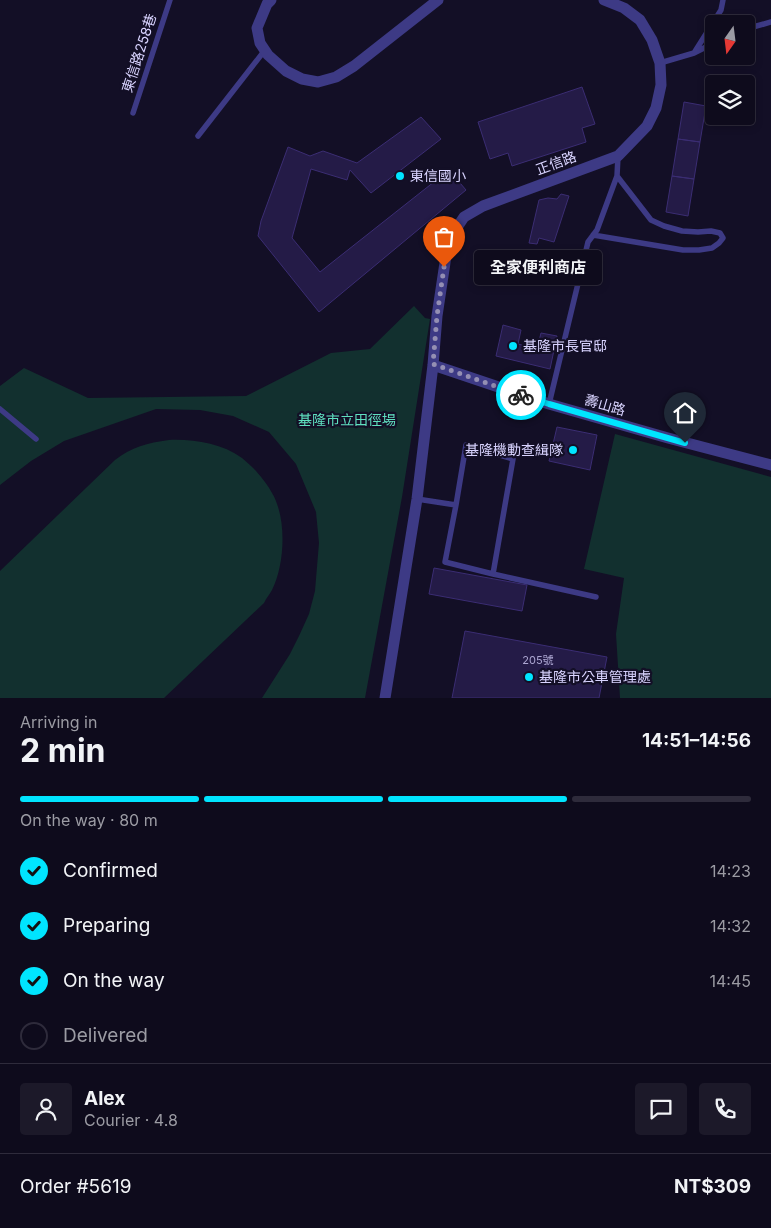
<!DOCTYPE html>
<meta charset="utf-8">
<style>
:root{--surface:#0e0b1c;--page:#1c1929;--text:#f1f3f6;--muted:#9b9ba3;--line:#2e2b3b;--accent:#00e5ff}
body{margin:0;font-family:Inter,"Noto Sans TC",sans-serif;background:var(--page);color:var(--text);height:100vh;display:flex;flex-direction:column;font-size:19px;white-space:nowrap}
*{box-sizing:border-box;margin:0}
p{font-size:16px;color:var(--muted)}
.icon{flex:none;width:28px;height:28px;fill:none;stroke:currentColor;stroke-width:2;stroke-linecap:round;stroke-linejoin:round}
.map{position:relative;height:698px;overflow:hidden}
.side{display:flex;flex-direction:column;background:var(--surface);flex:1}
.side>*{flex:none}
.needle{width:32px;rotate:194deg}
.controls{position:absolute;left:705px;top:15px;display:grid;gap:10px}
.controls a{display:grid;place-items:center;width:50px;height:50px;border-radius:5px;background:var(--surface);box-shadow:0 2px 8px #0003,0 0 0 1px var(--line);font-size:25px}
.pin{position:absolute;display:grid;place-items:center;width:42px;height:42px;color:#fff;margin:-51px -21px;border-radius:50% 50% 50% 0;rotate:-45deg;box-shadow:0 0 5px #0007}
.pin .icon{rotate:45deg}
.courier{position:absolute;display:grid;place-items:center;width:50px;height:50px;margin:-25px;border:4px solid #00e5ff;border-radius:50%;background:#fff;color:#222;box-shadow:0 1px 6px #0007}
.bubble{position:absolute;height:35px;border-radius:5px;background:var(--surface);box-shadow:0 2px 8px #0003,0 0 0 1px var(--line);font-size:16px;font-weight:700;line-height:35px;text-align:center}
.summary em{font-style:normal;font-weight:700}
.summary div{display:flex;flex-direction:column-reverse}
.summary{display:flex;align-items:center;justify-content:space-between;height:85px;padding:0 20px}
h1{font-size:32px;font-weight:700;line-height:38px}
.bar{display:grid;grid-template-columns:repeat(4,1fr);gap:8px 5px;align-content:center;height:60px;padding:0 20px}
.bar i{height:6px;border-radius:4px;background:var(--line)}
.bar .current{background:var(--accent)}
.bar p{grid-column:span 4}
.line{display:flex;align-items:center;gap:12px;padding:0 20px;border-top:1px solid var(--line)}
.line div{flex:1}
.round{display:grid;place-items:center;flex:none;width:52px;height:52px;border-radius:5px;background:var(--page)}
ol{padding:0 20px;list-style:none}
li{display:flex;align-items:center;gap:15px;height:55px}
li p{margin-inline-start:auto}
li .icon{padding:5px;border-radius:50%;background:var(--accent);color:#111;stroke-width:4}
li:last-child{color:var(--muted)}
li i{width:28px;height:28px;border:2px solid var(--line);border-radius:50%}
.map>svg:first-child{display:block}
.green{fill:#12302f}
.building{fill:#241b47;stroke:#3b2d73}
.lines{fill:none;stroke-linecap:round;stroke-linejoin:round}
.lane{stroke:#3d3a85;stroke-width:5.5}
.street{stroke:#3d3a85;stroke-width:11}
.done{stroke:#948fb3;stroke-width:5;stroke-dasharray:0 9}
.route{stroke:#00e5ff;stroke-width:6}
.poi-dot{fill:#00e5ff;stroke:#130f26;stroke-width:2}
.labels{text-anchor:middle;stroke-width:4.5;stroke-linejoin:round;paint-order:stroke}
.number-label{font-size:11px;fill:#aca6d1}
.street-label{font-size:14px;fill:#d9d4ff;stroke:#130f26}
.poi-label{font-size:14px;fill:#d9d4ff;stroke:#130f26;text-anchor:start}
.park-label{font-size:14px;fill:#5fe0c0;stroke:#130f26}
</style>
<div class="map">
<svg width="771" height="698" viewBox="0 0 771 698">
<rect width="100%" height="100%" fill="#130f26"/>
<path class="green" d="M414 306 425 318 430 319 402 497 365 698H262L290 654 299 636 309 614 315 591 319 543 316 512 296 464 269 432 233 416 200 410 156 409 64 441 31 461 0 485V386L24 368 88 398 246 396 331 353 370 349Z
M615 434 771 477V698H620L616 634 624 578 584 569Z
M169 440C193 439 221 443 242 458 247 462 252 467 256 471 262 478 268 485 272 493 287 518 285 564 272 590 270 594 266 598 264 603L164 698H0V571L115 460C132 447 147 443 169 440Z"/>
<path class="building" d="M582 87 595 124 582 128 586 142 512 166 508 153 490 159 478 122Z
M684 102 706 106 700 142 678 139Z
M421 117 441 139 371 193 350 170 347 180 311 169 292 238 320 272 449 170 466 190 319 312 258 236 261 221 288 147 310 156 323 151 357 163Z
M678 139 700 142 694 179 672 176Z
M672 176 694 179 688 216 666 212Z
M561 194 569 196 554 242 539 238 537 244 529 243 539 200 548 198 557 199Z
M503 325 521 330 518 344 537 349 541 333 557 336 550 369 496 356Z
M557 427 597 435 590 470 549 461Z
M434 568 527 585 522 611 429 594Z
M465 631 607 657 599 698H452Z"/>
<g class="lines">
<path class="lane" d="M746 29 771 22
M694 53 721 10 723 0
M660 63 694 53 714 43
M133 113 170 0
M198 136 265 50
M593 235 683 250H699L712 248 719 243 723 238 720 233 711 231 698 232 682 231 664 226 651 220 617 176
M549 404 588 242 597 230 617 176 618 156
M0 409 36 439
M417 499 456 505 445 562 493 574 596 597
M456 505 466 445 513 459 493 574"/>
<path class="street" d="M271 0 267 4 257 28 260 43 268 55 286 71 302 79 318 82 336 77 354 66 438 0
M433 365 549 404 668 438 771 465
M385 698 417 499 433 365 437 316 446 256 454 234 458 226 464 217 483 206 618 156 647 126 656 108 661 85 660 63 652 40 640 20 624 8 604 0"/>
</g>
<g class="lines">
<path class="done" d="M444 267 437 316 433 364 521 395"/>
<path class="route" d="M521 395 549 404 685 443"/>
</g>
<g class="poi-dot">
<circle cx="400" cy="176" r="5"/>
<circle cx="513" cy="346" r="5"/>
<circle cx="573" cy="450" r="5"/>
<circle cx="529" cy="677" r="5"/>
</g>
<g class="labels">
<g class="number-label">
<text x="538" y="664">205號</text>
</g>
<g class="street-label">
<text transform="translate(139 53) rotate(-72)" y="5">東信路258巷</text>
<text transform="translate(556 163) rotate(-20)" y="5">正信路</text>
<text transform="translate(605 405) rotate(16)" y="5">壽山路</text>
</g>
<g class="poi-label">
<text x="410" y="181">東信國小</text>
<text x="523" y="351">基隆市長官邸</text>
<text x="563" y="455" text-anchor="end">基隆機動查緝隊</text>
<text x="539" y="682">基隆市公車管理處</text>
</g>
<g class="park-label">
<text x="347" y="425">基隆市立田徑場</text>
</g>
</g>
</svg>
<div class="controls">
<a><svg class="needle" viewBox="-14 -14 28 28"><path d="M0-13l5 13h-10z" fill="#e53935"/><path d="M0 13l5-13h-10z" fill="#9b9ba3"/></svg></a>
<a><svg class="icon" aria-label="layers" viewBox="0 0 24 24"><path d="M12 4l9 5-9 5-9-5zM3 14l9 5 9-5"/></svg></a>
</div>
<div class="pin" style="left:444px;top:267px;background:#ea580c"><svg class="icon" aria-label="bag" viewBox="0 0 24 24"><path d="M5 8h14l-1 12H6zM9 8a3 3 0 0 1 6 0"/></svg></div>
<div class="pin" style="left:685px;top:443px;background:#1f2937"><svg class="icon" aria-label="home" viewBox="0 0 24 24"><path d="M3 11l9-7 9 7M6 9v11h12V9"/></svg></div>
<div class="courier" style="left:521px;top:395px"><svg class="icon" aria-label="bike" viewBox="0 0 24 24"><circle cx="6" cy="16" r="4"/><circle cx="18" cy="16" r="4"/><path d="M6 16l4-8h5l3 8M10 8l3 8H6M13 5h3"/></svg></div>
<div class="bubble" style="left:474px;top:250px;width:128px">全家便利商店</div>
</div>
<section class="side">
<div class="summary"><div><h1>2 min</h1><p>Arriving in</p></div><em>14:51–14:56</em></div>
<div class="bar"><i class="current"></i><i class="current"></i><i class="current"></i><i></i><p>On the way · 80 m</p></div>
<ol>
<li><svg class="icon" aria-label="check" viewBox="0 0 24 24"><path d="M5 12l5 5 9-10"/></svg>Confirmed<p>14:23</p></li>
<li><svg class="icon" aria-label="check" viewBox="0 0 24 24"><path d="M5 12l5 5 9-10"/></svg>Preparing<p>14:32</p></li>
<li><svg class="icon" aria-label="check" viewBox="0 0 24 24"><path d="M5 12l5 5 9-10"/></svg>On the way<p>14:45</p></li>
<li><i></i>Delivered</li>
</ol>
<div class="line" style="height:90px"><a class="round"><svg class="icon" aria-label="person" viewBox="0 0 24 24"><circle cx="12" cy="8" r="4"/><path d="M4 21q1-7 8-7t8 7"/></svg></a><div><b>Alex</b><p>Courier · 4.8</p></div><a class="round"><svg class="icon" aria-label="chat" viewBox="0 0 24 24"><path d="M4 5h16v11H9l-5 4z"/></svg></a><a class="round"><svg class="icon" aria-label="phone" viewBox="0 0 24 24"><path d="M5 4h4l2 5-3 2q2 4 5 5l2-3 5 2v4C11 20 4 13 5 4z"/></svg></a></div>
<div class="line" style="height:65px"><div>Order #5619</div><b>NT$309</b></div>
</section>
